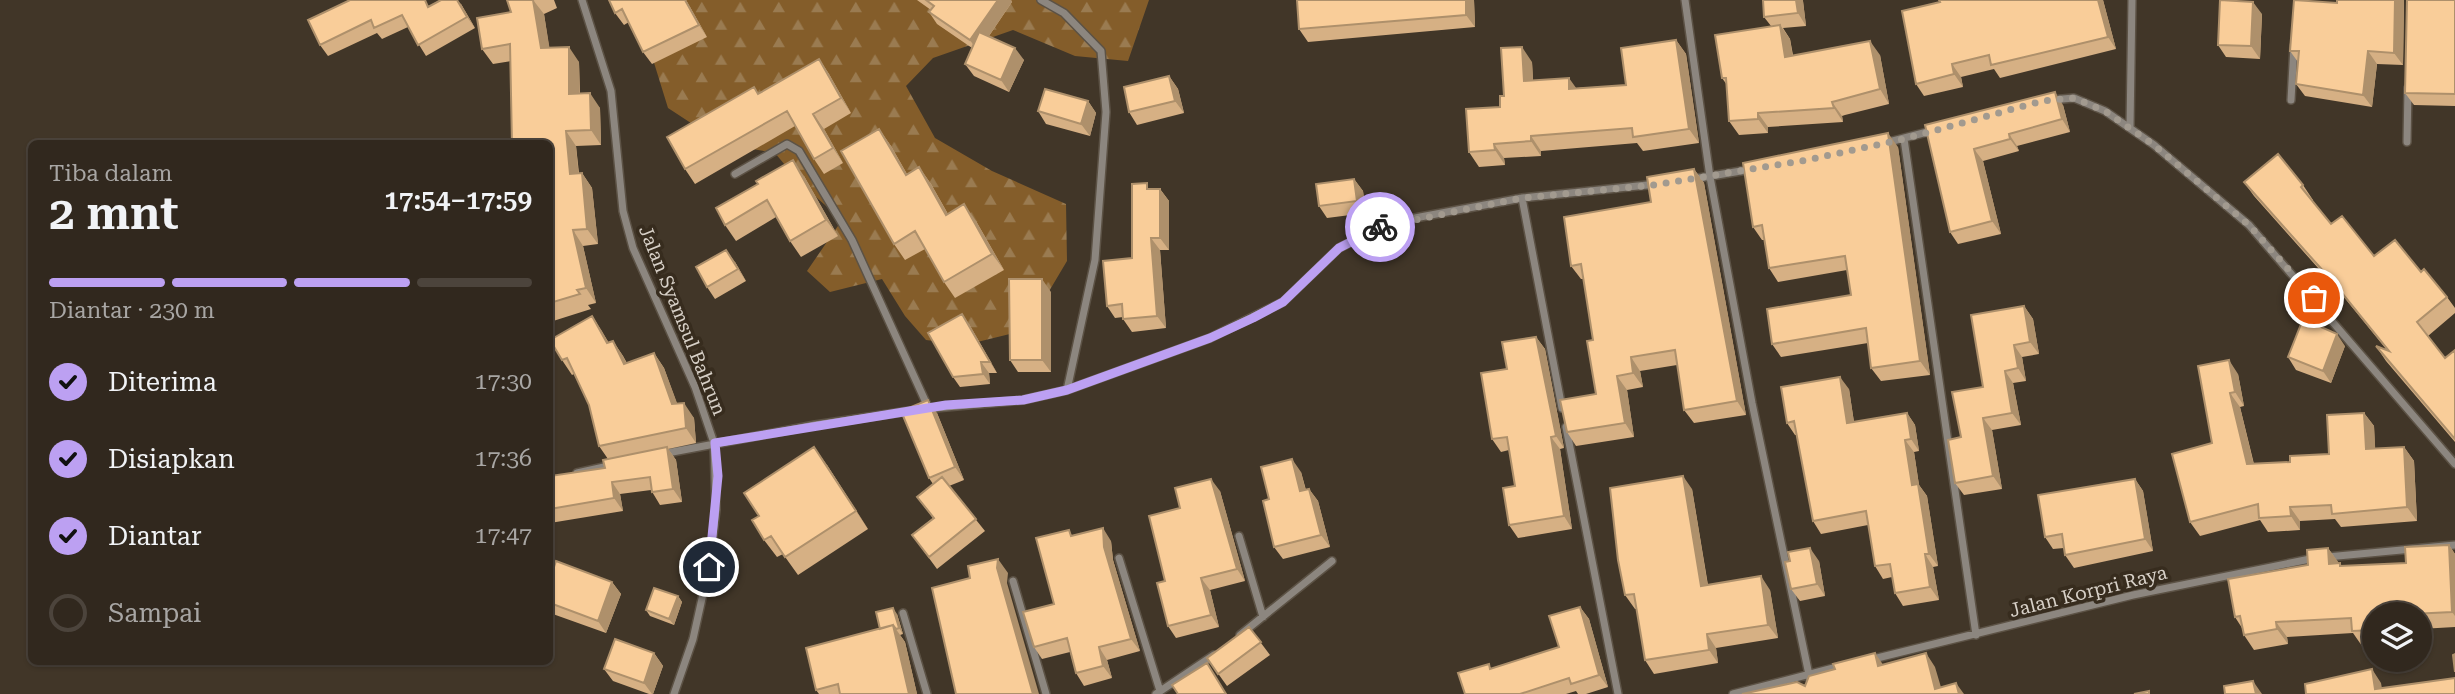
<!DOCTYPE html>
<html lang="id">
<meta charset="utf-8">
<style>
:root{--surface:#31281e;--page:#393027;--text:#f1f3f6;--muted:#a8a6a4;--line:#4c443c;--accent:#bca0f2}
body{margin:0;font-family:"Roboto Serif",serif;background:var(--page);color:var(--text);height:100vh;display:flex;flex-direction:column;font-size:26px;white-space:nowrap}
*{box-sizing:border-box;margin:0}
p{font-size:23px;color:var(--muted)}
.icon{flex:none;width:38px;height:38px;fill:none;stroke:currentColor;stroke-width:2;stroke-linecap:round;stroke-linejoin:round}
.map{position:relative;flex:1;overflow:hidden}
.details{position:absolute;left:28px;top:140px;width:525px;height:525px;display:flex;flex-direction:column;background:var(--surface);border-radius:10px;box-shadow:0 2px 5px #0004,0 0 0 2px var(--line)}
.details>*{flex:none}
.tools{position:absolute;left:2362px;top:602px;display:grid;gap:14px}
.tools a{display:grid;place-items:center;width:70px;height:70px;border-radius:50%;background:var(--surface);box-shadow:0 2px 5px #0004,0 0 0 2px var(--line);font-size:35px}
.pin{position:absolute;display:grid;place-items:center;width:60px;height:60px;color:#fff;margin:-30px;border:4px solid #fff;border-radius:50%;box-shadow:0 2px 7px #0007}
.courier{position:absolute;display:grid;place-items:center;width:70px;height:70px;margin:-35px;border:5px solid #bca0f2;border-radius:50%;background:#fff;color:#222;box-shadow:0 2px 9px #0007}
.overview em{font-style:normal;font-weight:600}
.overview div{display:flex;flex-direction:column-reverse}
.overview{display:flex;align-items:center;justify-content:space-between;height:119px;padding:0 21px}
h1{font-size:46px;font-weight:600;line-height:52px}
.bar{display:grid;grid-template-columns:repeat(4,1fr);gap:10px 7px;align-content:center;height:84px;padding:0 21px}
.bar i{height:9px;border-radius:5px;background:var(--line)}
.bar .selected{background:var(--accent)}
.bar p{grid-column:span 4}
ol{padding:0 21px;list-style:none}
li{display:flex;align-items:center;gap:21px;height:77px}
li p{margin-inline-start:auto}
li .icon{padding:7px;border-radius:50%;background:var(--accent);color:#111;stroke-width:4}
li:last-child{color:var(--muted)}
li i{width:38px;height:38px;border:4px solid var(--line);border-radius:50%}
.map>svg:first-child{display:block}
.forest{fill:url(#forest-firs)}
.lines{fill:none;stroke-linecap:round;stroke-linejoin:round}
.minor-casing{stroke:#5c5245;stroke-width:10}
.minor{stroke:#8c867f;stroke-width:7}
.wall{fill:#d6b084}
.shaded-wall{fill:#ae906b}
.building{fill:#f9cd99;stroke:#ae906b;stroke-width:2}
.done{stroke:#a29a8f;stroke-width:7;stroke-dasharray:0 12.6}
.route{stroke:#bca0f2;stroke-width:9}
.labels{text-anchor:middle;stroke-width:7;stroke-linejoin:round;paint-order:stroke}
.street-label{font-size:19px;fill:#d7d0c7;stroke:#372c1e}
</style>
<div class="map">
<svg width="2455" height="694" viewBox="0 0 2455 694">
<defs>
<pattern id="forest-firs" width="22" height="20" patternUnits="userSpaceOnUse" patternTransform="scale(1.75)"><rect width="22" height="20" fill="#845d2a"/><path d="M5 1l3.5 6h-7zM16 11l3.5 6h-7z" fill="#9a7b51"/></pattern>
</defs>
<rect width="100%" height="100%" fill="#413628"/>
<path class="forest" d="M621 0H1149L1128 61 1075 56 1013 30 933 58 906 86 935 138 992 171 1066 204 1067 261 1026 330 965 345 926 340 905 316 882 279 830 292 807 271 842 220 800 183 775 153 723 144 668 108 651 53Z"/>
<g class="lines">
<g class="minor-casing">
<path id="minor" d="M582 0 611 91 623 211 633 248 695 387 714 443 716 510 709 567 693 639 674 694
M1041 0 1064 13 1101 51 1106 112 1095 260 1067 390
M1685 0 1710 177 1752 403 1813 694
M2051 100 2074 98 2105 111 2154 145 2249 225 2455 464
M2291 100 2294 46
M2130 127 2132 0
M1904 139 1976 635
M2407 142 2408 88
M1885 143 1935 130
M735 174 787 144 799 151 852 240 928 407
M1693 179 1753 169
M1522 198 1562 408
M924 409 1023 400 1067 390 1210 338 1283 302 1339 248 1388 223 1522 198 1657 184
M1566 427 1618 694
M662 454 815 425 909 411
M577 473 613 465
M1239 536 1263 617
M2327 557 2455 545
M1119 558 1160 691
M1013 581 1046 694
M903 613 927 694
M1240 635 1332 561
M1869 660 2133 595 2315 558
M1156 694 1214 655
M1733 694 1841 666"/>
</g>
<use href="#minor" class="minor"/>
</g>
<path class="wall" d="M507 0H554L557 8 544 14 549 47 579 62 580 93 600 108 601 145 576 146 579 173H582L592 188 598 244 583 246 596 303 588 305 591 309 550 322V144L511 61 493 64 482 49 511 12Z
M609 0H686L707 37 652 64 643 52 629 22 624 25 615 13Z
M917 0H1011L1012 2 989 36 1024 60 1009 92 974 76 965 64 972 48 937 24 929 12 931 10Z
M1297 0H1474L1475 27 1308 42 1299 29Z
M2103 0 2116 49 2000 78 1994 69 1961 77 1963 87 1924 96 1916 84 1940 2Z
M2337 0H2404L2403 65 2377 64 2372 107 2305 96 2296 84 2298 62 2290 51 2337 3Z
M2455 0V106L2414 105 2405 93Z
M1803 1 1806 26 1783 28 1790 39 1793 55H1880L1889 104 1845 115 1842 116 1843 122 1768 127V133L1739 135 1729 121 1727 85 1722 78 1771 26 1764 17Z
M461 4 475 28 426 56 408 27 382 39 377 33 328 56 320 45 308 20 430 6Z
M2262 14 2260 59 2226 57 2218 45Z
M1676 40 1686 54 1699 143 1643 151 1637 143 1541 151V156L1504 158 1505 165 1479 167 1469 152 1500 107 1504 96 1532 62 1533 81 1576 88 1626 85Z
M819 59 829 74 851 113 824 129 843 163 824 174 814 159 795 126 695 184 685 169 759 93Z
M1169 76 1178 89 1184 113 1137 125 1129 112Z
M1088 101 1096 113 1090 136 1046 124 1038 111Z
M2063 105 2070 132 2017 146 2019 151 1983 161 2001 234 1958 244 1950 232 1925 125Z
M879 129 891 146 907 174 919 167 931 184 948 214 976 221 1004 270 955 298 944 282 925 249 905 260 894 244Z
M1898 147 1930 375 1881 381 1871 368 1868 343 1781 357 1772 344 1851 295 1847 270 1778 282 1769 268 1764 240H1762L1753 227Z
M1694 169 1704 183 1746 415 1694 423 1684 410 1677 365 1640 371 1643 387 1627 390 1634 437 1576 446 1567 432 1596 394 1593 340 1584 279H1581L1571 266Z
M804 176 838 236 801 257 790 241 776 217 736 241 725 225Z
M1354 179 1363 191 1366 213 1327 218 1319 206Z
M2244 182 2303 185 2313 200 2312 201 2331 224 2374 256 2421 272 2447 297 2455 308V313L2428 336 2445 358 2455 350V442L2386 361 2376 346 2387 350 2343 296 2254 196Z
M1150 189H1160L1169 201V250H1160L1166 328 1132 332 1123 319V317L1115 318 1107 306 1132 258Z
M735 262 746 281 715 299 707 287Z
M1051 292V372H1018L1010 360Z
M2024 306 2033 319 2039 354 2022 357 2026 381 2013 383 2021 425 1992 430 2002 489 1964 495 1955 483 1983 387Z
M592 316 609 343 613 341 623 356 627 363 654 353 664 368 677 404 694 418 696 443 668 449 676 460 682 502 660 505 651 490 620 494 623 511 550 523V476L605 468 608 459 599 446 589 405 574 374 572 375 562 360Z
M969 324 997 373H989L990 384 960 387 953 377Z
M1536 337 1545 349 1564 448 1560 449 1572 529 1518 538 1509 525 1515 486 1509 450 1501 452 1492 439 1507 369Z
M2345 346 2331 383 2296 370 2288 357Z
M2238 374 2244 406 2240 407 2254 464 2290 462 2329 454 2364 413 2374 426 2375 449 2404 447 2414 461 2417 521 2341 527 2335 519 2300 521V530L2268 532 2260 520 2200 536 2190 522 2212 443Z
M1849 389 1854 422 1907 413 1915 425 1919 451 1914 452 1919 485 1927 496 1938 566 1933 567 1939 600 1903 606 1895 593 1892 577 1883 579 1875 566 1868 525 1821 534 1813 521 1797 435H1795L1787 423Z
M937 413 964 480 949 486 985 531 937 569 912 535 933 518 917 497 933 484 929 478Z
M827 465 868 529 798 575 783 554 777 557 764 540 759 516Z
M1301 472 1306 490 1309 489 1318 501 1330 547 1283 559 1274 547 1269 499Z
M2135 479 2143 491 2153 551 2074 568 2065 555 2064 548 2053 549 2045 537Z
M1692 489 1708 585 1770 590 1778 638 1716 648 1718 663 1654 674 1645 660 1637 609H1635L1625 595Z
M1220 491 1245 581 1210 590 1219 627 1176 638 1168 626 1165 581 1180 508Z
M1074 536 1111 541 1113 560 1140 651 1107 660 1112 678 1084 686 1076 673 1070 652 1042 659 1034 647 1054 604Z
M2449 545 2455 554V627L2420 629V614H2375V645L2362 646 2353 633 2287 637 2288 644 2254 650 2244 635 2242 628 2235 617 2308 565 2328 548 2339 564 2340 563 2342 566 2406 563Z
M1819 561 1825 596 1800 601 1791 589Z
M550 579 612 582 621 594 606 633 550 613Z
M678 596 682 602 674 625 650 616 646 610Z
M1580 607 1589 619 1608 687 1586 694H1578L1576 691 1566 694H1465L1492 668 1559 647Z
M897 614 903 634 900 635 905 642 917 694H819L816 690Z
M1249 627 1270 655 1227 686 1207 658Z
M654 653 663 666 653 694H649L613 681 604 669Z"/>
<path class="shaded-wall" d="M457 0 461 4 475 28 467 17Z
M533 0 544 14 552 63 541 48Z
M685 0H686L707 37 699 25Z
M998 0H1011L1012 2 978 52 970 40Z
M1466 0H1474L1475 27 1466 15Z
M1796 0H1803V1L1806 26 1798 13Z
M2098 0H2103L2116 49 2108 37Z
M2395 0H2404L2403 65 2394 53Z
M2253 2 2262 14 2260 59 2251 46Z
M1780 25 1790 39 1795 71 1785 57Z
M1676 40 1686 54 1699 143 1689 129Z
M1870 41 1880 55 1889 104 1880 89Z
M569 47 579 62 580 109 569 94Z
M1522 47 1532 62 1534 96 1524 81Z
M1015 48 1024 60 1009 92 1001 80Z
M2368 51 2377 64 2372 107 2363 95Z
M819 59 829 74 851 113 841 98Z
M1952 64 1961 77 1963 87 1954 74Z
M1169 76 1178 89 1184 113 1175 101Z
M1569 78 1579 92 1569 89Z
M2055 92 2063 105 2070 132 2062 119Z
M590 93 600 108 601 145 591 130Z
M1088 101 1096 113 1090 136 1081 124Z
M1832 102 1842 116 1843 122 1834 108Z
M1758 113 1768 127V133L1758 119Z
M813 114 824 129 843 163 833 148Z
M879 129 891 146 917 192 906 175Z
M566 131 576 146 580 189 570 174Z
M1888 133 1898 147 1930 375 1920 361Z
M2009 134 2017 146 2019 151 2010 139Z
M1531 136 1541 151V156L1531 141Z
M1494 144 1504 158 1505 165 1495 150Z
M1974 149 1983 161 2001 234 1992 221Z
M793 160 804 176 838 236 826 220Z
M919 167 931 184 958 232 946 215Z
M1694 169 1704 183 1746 415 1737 401Z
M582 173 592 188 598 244 587 229Z
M1354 179 1363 191 1366 213 1357 201Z
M1160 189 1169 201V250L1160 238Z
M964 204 976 221 1004 270 992 254Z
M573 230 583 246 596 303 586 288Z
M1151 238 1160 250 1166 328 1157 316Z
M726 250 735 262 746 281 738 269Z
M1042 279 1051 292V372L1042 360Z
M2024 306 2033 319 2039 354 2030 342Z
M962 314 969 324 997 373 990 362Z
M592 316 602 331 617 358 607 343Z
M2337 334 2345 346 2331 383 2323 371Z
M1536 337 1545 349 1564 448 1556 436Z
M613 341 623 356 634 379 624 364Z
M2014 345 2022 357 2026 381 2018 368Z
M654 353 664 368 683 419 672 404Z
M1631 357 1640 371 1643 387 1633 373Z
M2229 360 2238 374 2244 406 2235 392Z
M981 362 989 373 990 384 983 374Z
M2005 371 2013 383 2021 425 2012 413Z
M1617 376 1627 390 1634 437 1625 423Z
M1840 377 1849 389 1856 436 1847 423Z
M2230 393 2240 407 2257 478 2247 464Z
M928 400 937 413 964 480 955 467Z
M684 403 694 418 696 443 686 428Z
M1907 413 1915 425 1919 451 1911 439Z
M2364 413 2374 426 2376 463 2366 449Z
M1983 418 1992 430 2002 489 1993 476Z
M1551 437 1560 449 1572 529 1564 516Z
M1905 440 1914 452 1919 485 1927 496 1938 566 1929 554 1912 485Z
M667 447 676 460 682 502 673 489Z
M814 447 827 465 868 529 856 511Z
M2404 447 2414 461 2417 521 2407 507Z
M1292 459 1301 472 1309 503 1300 491Z
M1683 476 1692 489 1710 599 1701 586Z
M1211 479 1220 491 1245 581 1237 569Z
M2135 479 2143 491 2153 551 2145 539Z
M612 482 620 494 623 511 614 498Z
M1309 489 1318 501 1330 547 1321 535Z
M2290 507 2300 521V530L2291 516Z
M1103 528 1111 541 1113 560 1140 651 1131 639 1104 547Z
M2449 545 2455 554V616L2452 612Z
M1810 548 1819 561 1825 596 1817 584Z
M2328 548 2339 563V579L2329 564Z
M1925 554 1933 567 1939 600 1930 587Z
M998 559 1008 573 1007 583 1039 694H1033L997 568Z
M1761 576 1770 590 1778 638 1768 625Z
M1201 578 1210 590 1219 627 1211 615Z
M612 582 621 594 606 633 598 621Z
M678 596 682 602 674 625 669 619Z
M1580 607 1589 619 1608 687 1599 675Z
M893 608 897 614 903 634 899 628Z
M2276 622 2287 637 2288 644 2277 629Z
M893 625 905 642 917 694H909Z
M1707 634 1716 648 1718 663 1709 650Z
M1099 647 1107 660 1112 678 1103 666Z
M654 653 663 666 653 694H652L644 683Z
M1875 653 1884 666H1878Z
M1926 653 1935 667 1943 694 1935 689Z
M2372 669 2381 683 2383 694 2375 689Z
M2253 681 2262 694H2256Z
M1956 683 1964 694H1959Z"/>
<path class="building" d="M350 0H425L428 7 441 0H457L467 17 418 45 402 15 374 28 371 20 320 45 308 20Z
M507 0H533L541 48 569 47V94L590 93 591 130 566 131 570 174 582 173 587 229 573 230 586 288 577 290 580 294 550 303V144H512L510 44 482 49 477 18 511 12Z
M609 0H685L699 25 643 52 622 9 615 13Z
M926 0H998L970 40 929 12 934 6Z
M1297 0H1466V15L1299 29Z
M1763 0H1796L1798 13 1764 17Z
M1939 0H2098L2108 37 1991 65 1989 55 1952 64 1954 74 1916 84 1902 11 1940 2Z
M2220 0 2253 2 2251 46 2218 45Z
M2294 0 2337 3V0H2395L2394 53 2368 51 2363 95 2296 84 2299 51H2290Z
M2407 0H2455V94L2405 93Z
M1780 25 1785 57 1870 41 1880 89 1836 101 1832 102 1834 108 1758 113V119L1729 121 1726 78H1722L1715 35Z
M979 32 1015 48 1001 80 965 64Z
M1676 40 1689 129 1633 137 1632 128 1531 136V141L1494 144 1495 150 1469 152 1466 109 1500 107V96H1504L1501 48 1522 47 1524 81 1569 78V89L1626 85 1621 48Z
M819 59 841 98 813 114 833 148 814 159 787 111 685 169 667 137 754 87 758 94Z
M1169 76 1175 101 1129 112 1124 87Z
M1045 89 1088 101 1081 124 1038 111Z
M2055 92 2062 119 2009 134 2010 139 1974 149 1992 221 1950 232 1925 125Z
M879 129 906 175 919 167 946 215 964 204 992 254 944 282 915 231 894 244 841 151Z
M1888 133 1920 361 1871 368 1866 328 1772 344 1767 309 1851 295 1845 256 1769 268 1762 225 1753 227 1743 163Z
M2278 154 2303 185 2301 187 2331 224 2342 216 2374 256 2395 240 2421 272 2424 269 2447 297 2417 322 2445 358 2455 350V439L2376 346 2389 351 2333 282 2244 182Z
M793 160 826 220 790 241 767 200 725 225 716 208 758 184 756 181Z
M1694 169 1737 401 1684 410 1675 350 1631 357 1633 373 1617 376 1625 423 1567 432 1560 400 1596 394 1587 341 1593 340 1581 264 1571 266 1564 217 1651 202 1647 177Z
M1354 179 1357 201 1319 206 1316 184Z
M1147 183V189H1160V238H1151L1157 316 1123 319 1122 304 1107 306 1103 261 1132 258V184Z
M726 250 738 269 707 287 696 267Z
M1009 279H1042V360H1010Z
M2024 306 2030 342 2014 345 2018 368 2005 371 2012 413 1983 418 1993 476 1955 483 1948 440 1961 437 1952 392 1983 387 1971 315Z
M962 314 990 362H981L983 374 953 377 928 333Z
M592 316 607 343 613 341 624 364 654 353 672 404 684 403 686 428 599 446 589 405 567 358 562 360 550 340Z
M2303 319 2337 334 2323 371 2288 357Z
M1536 337 1556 436 1551 437 1564 516 1509 525 1503 488 1515 486 1507 437 1492 439 1481 373 1507 369 1502 342Z
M2229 360 2235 392 2230 393 2247 464 2290 462V456L2329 454 2327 415 2364 413 2366 449 2404 447 2407 507 2332 514 2331 505 2290 507 2291 516 2259 518 2258 504 2190 522 2172 454 2212 443 2198 366Z
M1840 377 1847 423 1907 413 1911 439 1905 440 1912 485 1918 484 1929 554H1925L1930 587 1895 593 1890 564 1875 566 1866 511 1813 521 1794 421 1787 423 1781 387Z
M928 400 955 467 929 478 901 411Z
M667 447 673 489 652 492 650 477 612 482 614 498 550 509V476L605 468 603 460Z
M814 447 856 511 785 557 771 536 764 540 752 520 759 516 744 493Z
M1292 459 1300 491 1309 489 1321 535 1274 547 1263 501 1269 499 1261 467Z
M1683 476 1701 586 1761 576 1768 625 1707 634 1709 650 1645 660 1634 594 1625 595 1618 560 1610 488Z
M942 477 976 519 929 557 912 535 934 518 917 497Z
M1211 479 1237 569 1201 578 1211 615 1168 626 1157 583 1165 581 1149 516 1180 508 1175 488Z
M2135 479 2145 539 2065 555 2062 534 2045 537 2038 495Z
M1103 528 1104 547 1131 639 1099 647 1103 666 1076 673 1067 638 1034 647 1023 612 1054 604 1036 538 1069 530 1071 536Z
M2449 545 2452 612 2411 614H2375V630L2352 631 2351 618 2276 622 2277 629 2244 635 2240 616 2235 617 2228 579 2308 565 2307 550 2328 548 2329 564 2340 563V566L2406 563 2405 547Z
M1810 548 1817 584 1791 589 1785 562 1790 561 1788 552Z
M998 559 997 568 1033 694H956L932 588 970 578 968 566Z
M556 561 612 582 598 621 550 603V579Z
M654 588 678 596 669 619 646 610Z
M1580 607 1599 675 1571 684 1569 678 1520 694H1465L1458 673 1489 664 1490 669 1559 647 1549 616Z
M893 608 899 628 896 629 893 625 880 629 876 612Z
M893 625 909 694H840L838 684 816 690 806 648Z
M1249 627 1261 642 1218 674 1207 658Z
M615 639 654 653 644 683 604 669Z
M1875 653 1878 666 1926 653 1935 689 1956 683 1959 694H1742L1797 682 1805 686 1809 676 1835 669 1833 664Z
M2455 654V672L2453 655Z
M1207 663 1226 694H1178L1172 685Z
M2372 669 2375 689 2455 678V694H2306L2305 684Z
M2253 681 2256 694H2225L2224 686Z
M2149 691V694H2134Z"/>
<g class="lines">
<path class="done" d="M1380 227 1522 198 1654 185 1807 160 1904 139 2042 101 2074 98 2105 111 2154 145 2249 225 2314 298"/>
<path class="route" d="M709 567 718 476 715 443 946 405 1023 400 1067 390 1210 338 1253 318 1283 302 1339 248 1380 227"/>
</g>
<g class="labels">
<g class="street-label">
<text transform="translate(683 320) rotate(68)" y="7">Jalan Syamsul Bahrun</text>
<text transform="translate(2088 591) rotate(-14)" y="7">Jalan Korpri Raya</text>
</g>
</g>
</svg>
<div class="tools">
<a><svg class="icon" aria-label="layers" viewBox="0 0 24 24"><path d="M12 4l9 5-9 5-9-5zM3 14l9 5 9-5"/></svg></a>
</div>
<div class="pin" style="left:2314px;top:298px;background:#ea580c"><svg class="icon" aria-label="bag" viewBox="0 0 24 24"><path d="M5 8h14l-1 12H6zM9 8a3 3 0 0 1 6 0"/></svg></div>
<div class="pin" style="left:709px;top:567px;background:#1f2937"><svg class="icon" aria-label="home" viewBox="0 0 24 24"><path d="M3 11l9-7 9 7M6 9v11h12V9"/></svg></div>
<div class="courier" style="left:1380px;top:227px"><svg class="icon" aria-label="bike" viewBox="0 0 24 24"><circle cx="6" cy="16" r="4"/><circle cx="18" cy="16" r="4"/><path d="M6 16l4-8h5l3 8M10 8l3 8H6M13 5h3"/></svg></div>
<section class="details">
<div class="overview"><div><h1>2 mnt</h1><p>Tiba dalam</p></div><em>17:54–17:59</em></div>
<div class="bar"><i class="selected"></i><i class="selected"></i><i class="selected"></i><i></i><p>Diantar · 230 m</p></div>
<ol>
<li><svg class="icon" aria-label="check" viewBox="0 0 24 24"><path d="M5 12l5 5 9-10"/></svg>Diterima<p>17:30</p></li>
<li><svg class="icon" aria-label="check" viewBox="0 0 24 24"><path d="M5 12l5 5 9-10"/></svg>Disiapkan<p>17:36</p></li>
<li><svg class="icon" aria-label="check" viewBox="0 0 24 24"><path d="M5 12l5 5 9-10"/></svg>Diantar<p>17:47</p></li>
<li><i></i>Sampai</li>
</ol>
</section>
</div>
